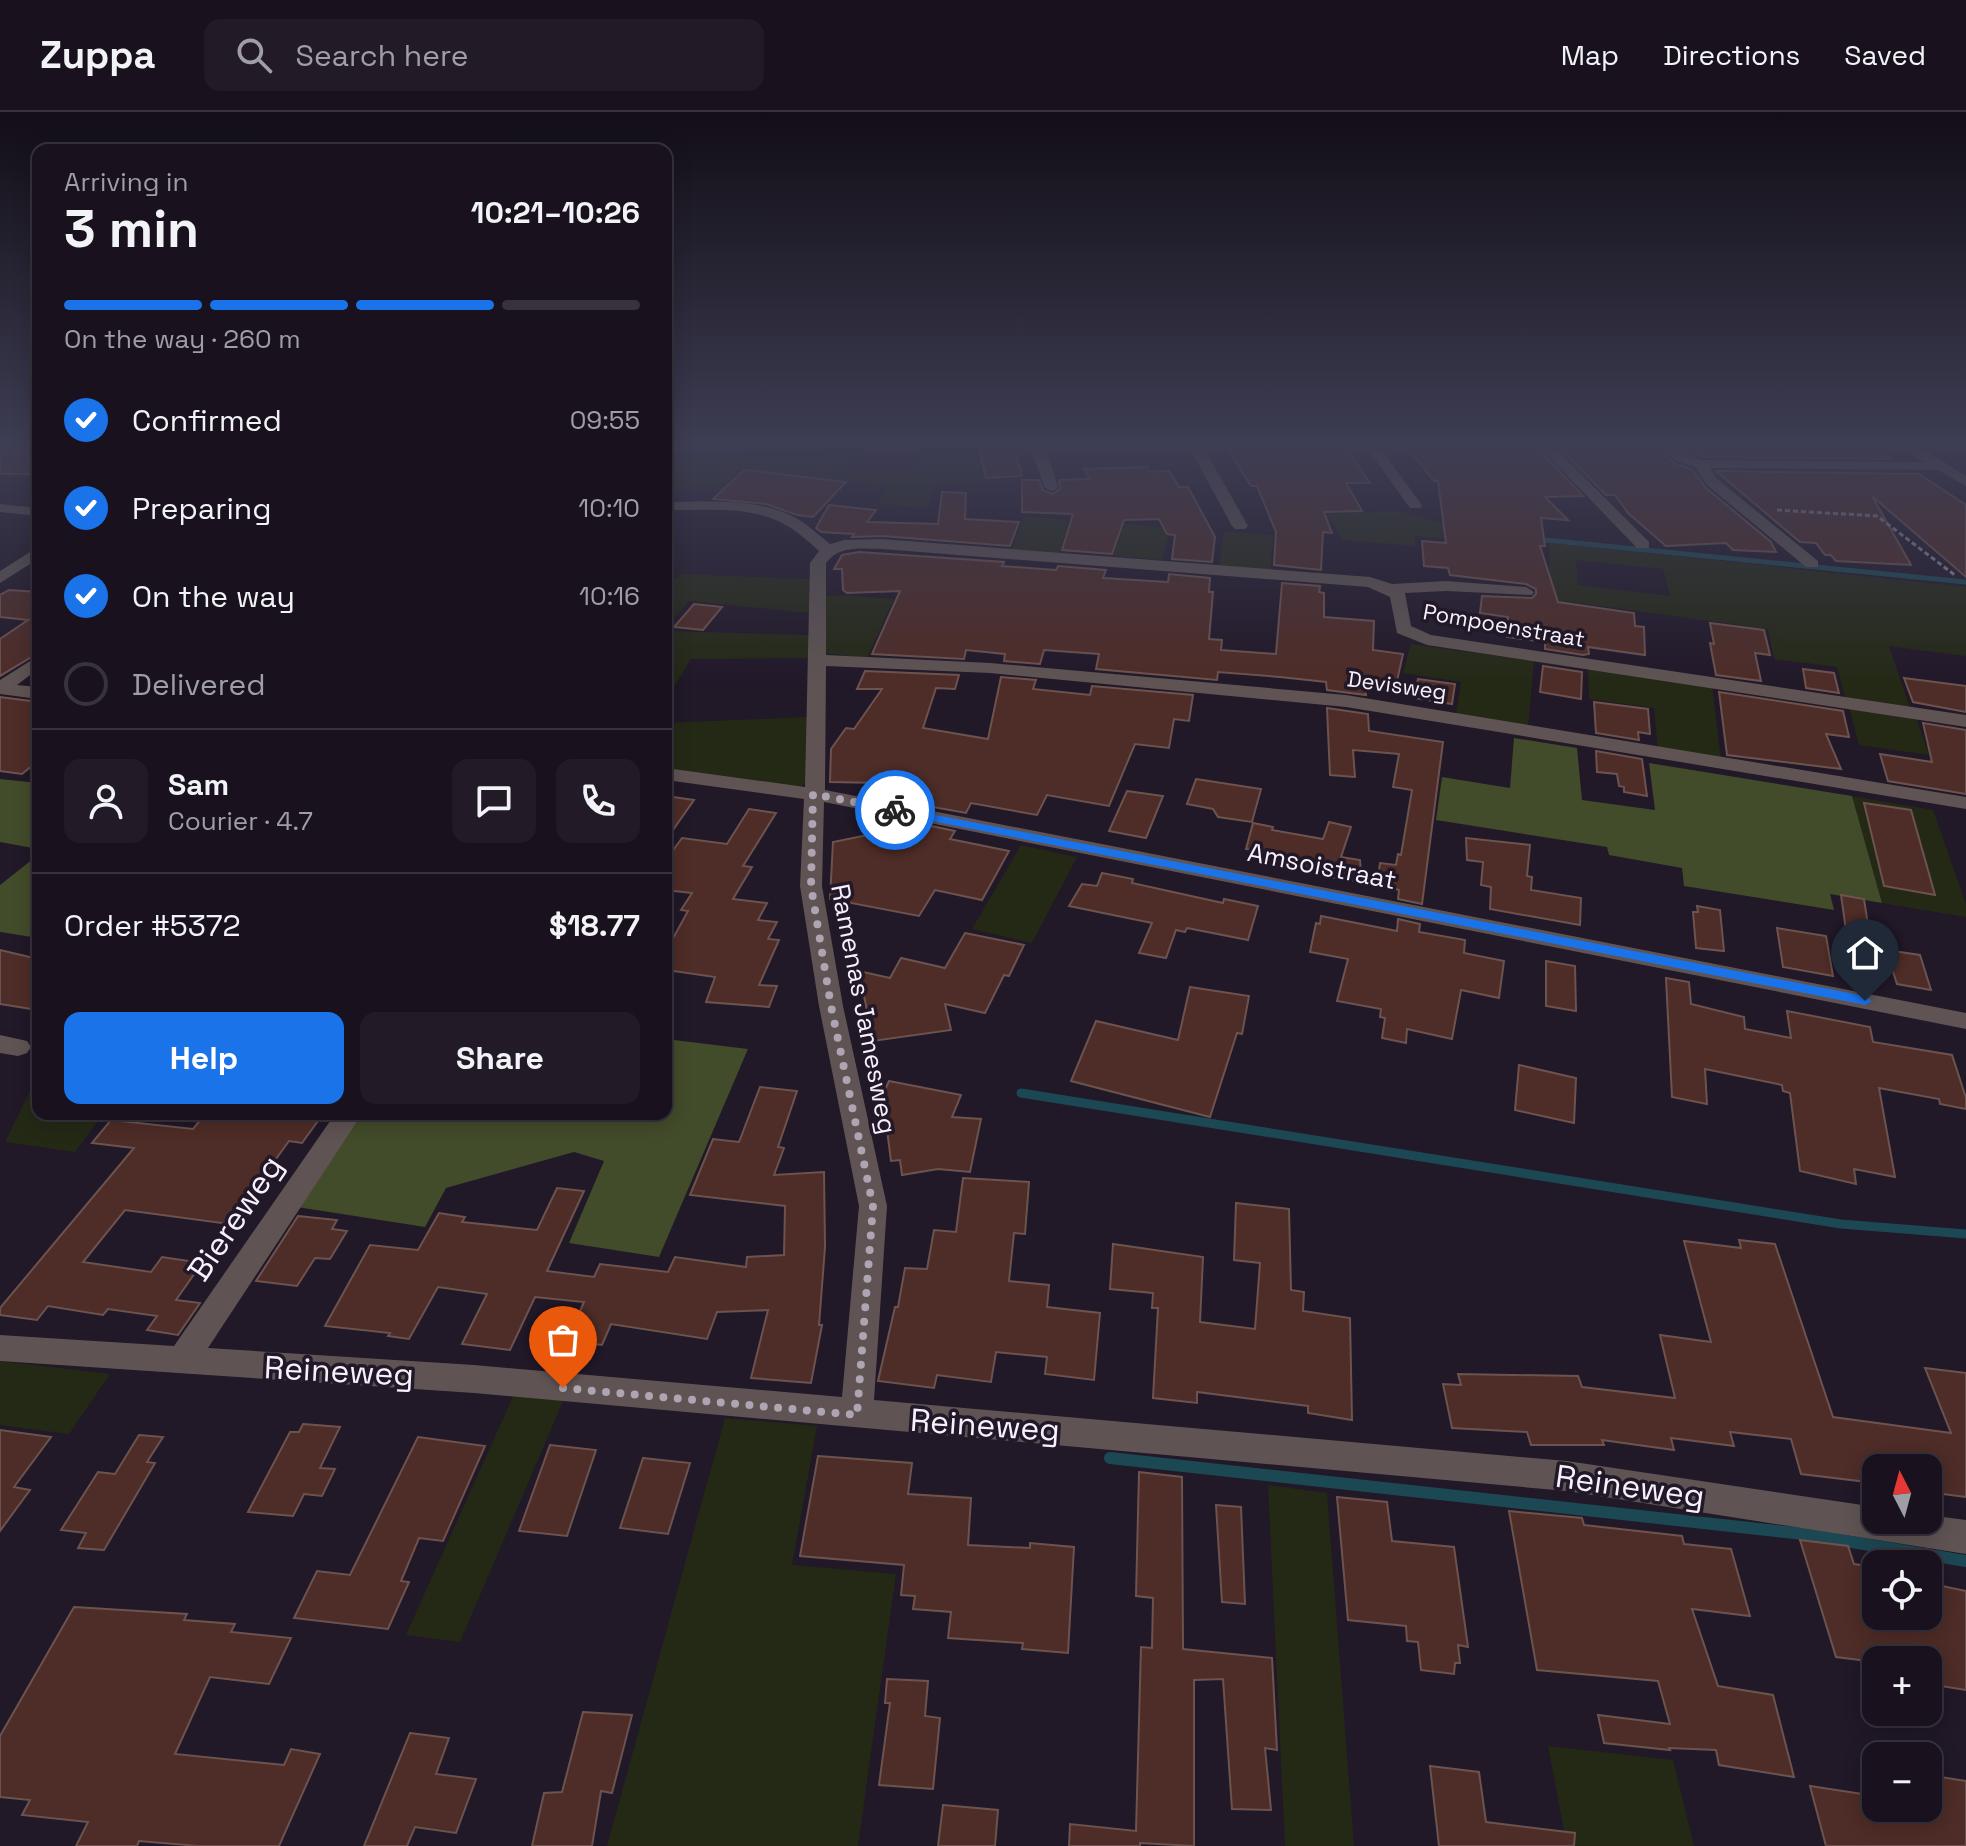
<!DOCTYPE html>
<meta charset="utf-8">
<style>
:root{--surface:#19121e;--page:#221b27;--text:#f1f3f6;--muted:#9f9ea4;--line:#37323c;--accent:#1a73e8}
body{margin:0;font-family:"Space Grotesk",sans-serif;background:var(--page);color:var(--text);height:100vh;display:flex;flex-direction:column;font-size:30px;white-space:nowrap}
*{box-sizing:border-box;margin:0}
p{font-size:26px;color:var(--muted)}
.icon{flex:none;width:44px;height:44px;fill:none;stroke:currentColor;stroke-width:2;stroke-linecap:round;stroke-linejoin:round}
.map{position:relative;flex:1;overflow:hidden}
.panel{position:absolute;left:32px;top:32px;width:640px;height:976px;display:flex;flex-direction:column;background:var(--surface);border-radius:16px;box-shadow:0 4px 20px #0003,0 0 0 2px var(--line)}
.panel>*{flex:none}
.needle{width:52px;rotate:354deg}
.buttons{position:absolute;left:1862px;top:1342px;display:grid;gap:16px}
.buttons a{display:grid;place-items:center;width:80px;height:80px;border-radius:16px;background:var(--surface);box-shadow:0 4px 20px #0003,0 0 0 2px var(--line);font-size:40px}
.pin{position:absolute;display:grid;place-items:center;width:68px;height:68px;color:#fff;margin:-82px -34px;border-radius:50% 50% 50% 0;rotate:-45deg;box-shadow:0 0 8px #0007}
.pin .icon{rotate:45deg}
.courier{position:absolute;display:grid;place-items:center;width:80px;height:80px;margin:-40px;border:6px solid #1a73e8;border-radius:50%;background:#fff;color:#222;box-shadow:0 2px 10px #0007}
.head em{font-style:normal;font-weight:800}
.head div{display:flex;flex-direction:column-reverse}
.head{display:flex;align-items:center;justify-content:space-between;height:136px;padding:0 32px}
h1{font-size:52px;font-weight:800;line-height:60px}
.bar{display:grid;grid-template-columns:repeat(4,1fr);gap:12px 8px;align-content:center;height:96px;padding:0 32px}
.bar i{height:10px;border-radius:6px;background:var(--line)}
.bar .current{background:var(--accent)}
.bar p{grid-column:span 4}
.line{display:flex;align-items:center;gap:20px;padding:0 32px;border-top:2px solid var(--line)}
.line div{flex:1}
.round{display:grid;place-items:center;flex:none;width:84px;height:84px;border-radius:16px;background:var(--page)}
ol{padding:0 32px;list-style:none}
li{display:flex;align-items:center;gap:24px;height:88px}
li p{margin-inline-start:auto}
li .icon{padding:8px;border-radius:50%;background:var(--accent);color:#fff;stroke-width:4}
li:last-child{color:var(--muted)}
li i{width:44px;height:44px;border:4px solid var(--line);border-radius:50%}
.action{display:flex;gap:16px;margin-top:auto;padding:16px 32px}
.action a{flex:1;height:92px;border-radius:16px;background:var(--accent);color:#fff;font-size:32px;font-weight:800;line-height:92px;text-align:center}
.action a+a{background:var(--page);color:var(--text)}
header{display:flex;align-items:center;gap:48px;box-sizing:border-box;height:112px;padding:0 40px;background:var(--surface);border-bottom:2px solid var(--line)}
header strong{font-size:38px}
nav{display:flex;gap:44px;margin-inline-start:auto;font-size:28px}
.search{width:560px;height:72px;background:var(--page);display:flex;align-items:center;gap:20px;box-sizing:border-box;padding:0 28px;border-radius:16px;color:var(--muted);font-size:30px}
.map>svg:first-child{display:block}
.green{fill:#242916;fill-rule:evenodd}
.forest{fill:#424b2a}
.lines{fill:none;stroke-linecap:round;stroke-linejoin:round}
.stream-far2{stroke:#1c4853;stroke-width:5}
.stream-far1{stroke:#1c4853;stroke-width:9}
.stream{stroke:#1c4853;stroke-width:12}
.building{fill:#4e2c27;stroke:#6c534f;stroke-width:2}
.path{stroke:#918997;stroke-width:3;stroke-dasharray:5 3;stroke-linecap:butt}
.minor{fill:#5f5453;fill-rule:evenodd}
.route{fill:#1a73e8}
.done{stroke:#ada5b2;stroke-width:8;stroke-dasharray:0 14.4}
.labels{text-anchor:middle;stroke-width:7;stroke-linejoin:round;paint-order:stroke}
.far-street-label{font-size:22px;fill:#f8f1fd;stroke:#211828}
.street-label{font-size:26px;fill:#f8f1fd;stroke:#211828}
.near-street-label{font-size:32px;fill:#f8f1fd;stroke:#211828}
</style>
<header>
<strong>Zuppa</strong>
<div class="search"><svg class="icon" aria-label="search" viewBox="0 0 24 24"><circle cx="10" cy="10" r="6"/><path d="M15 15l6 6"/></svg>Search here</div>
<nav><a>Map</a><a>Directions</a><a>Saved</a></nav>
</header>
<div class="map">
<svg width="1966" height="1734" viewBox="0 0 1966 1734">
<rect width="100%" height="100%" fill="#211828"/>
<path class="green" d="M976 332 988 369 933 372 929 396 878 392 888 375 743 357 718 378 666 380V342L863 336 847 357 915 361 922 334Z
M1398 399 1456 415 1458 427 1415 424V434L1343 428 1327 402Z
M1024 404 1069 408 1059 444 1011 439Z
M1124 412 1170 416 1162 448 1113 444Z
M1224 420 1274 423 1270 458 1219 454Z
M1549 431 1966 475V544L1889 534 1910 596 1845 586 1837 555 1774 547 1768 517 1550 487ZM1576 448 1663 457 1670 484 1578 473Z
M682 462 809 467 810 501 689 489 666 516V471Z
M845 483 894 487 867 546 824 541 822 484Z
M666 519 811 523V546L691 547 666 588Z
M1411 532 1534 549 1528 615 1456 603 1461 570 1403 561Z
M1588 555 1712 573 1721 648 1658 638 1654 596 1589 587Z
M1849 595 1916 605 1929 643 1859 633Z
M808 605 806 671 800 675 666 659V611Z
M1852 684 1933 698 1966 792V805L1882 791Z
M1021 733 1077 745 1032 831 972 817Z
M38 963V1002H103L75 1040 5 1030Z
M0 1249 110 1262 69 1322 0 1313Z
M514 1282 564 1287 460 1530 406 1523Z
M725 1306 817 1314 792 1453 896 1462 858 1734H607Z
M1268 1373 1327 1381 1354 1734H1285Z
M1548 1634 1673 1648 1694 1734H1567Z"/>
<path class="forest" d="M1514 626 1577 636 1582 688 1655 698 1649 651 1852 684 1882 791 1830 782 1834 798 1684 774 1682 756 1609 743 1607 735 1436 708 1442 665 1510 676Z
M0 667 38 671V737L0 730Z
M38 743V826L0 820V773Z
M666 927 748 937 659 1145 569 1131 604 1049 574 1040 446 1076 425 1115 297 1095 362 1002H666Z"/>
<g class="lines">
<path class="stream-far2" d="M1545 428 1966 470"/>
<path class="stream-far1" d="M1021 981 1841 1112 1966 1122"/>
<path class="stream" d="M1110 1346 1804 1422 1966 1449"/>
</g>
<path class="building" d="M1223 329 1309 331 1312 340H1349L1370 371H1346L1362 399 1324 400 1332 421 1323 420 1321 458 1274 453 1276 420 1257 374H1251Z
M1413 329H1531L1583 384 1545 385 1568 408 1541 406 1545 434H1540L1558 490 1634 501 1635 514 1644 515 1645 543 1588 535 1589 542 1583 543 1545 537V530L1507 525 1508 505 1480 501 1482 484 1532 486 1536 482V477L1526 472 1450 463 1448 456 1424 454 1422 429 1446 431 1438 369H1434L1404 331Z
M1553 329H1676L1682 335 1759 329H1865L1891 347 1702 345 1673 332 1664 336 1663 341 1674 351 1693 358 1705 375 1771 430 1776 440 1733 438 1726 431 1666 434 1628 401 1615 383H1606Z
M1014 334 1022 364 986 366 979 336Z
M38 337V362H0V338Z
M1147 355 1149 360 1169 359 1179 375H1188L1215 425 1212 450 1172 447 1175 423 1167 422 1159 407 1124 408 1112 442 1062 438 1073 402 1022 400V368H1039L1043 378 1052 382 1060 377 1059 368 1090 367 1084 357Z
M744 358 846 370 813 405 797 403 766 392 713 387Z
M1716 359 1919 362 1966 393V465L1872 384 1911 453 1836 449 1831 443H1825L1816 431 1800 430Z
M942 380 966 381 965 407 1019 410 1010 434 882 424 852 425 854 422 821 420 816 416 829 393 876 398 867 410 938 412Z
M859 440 1004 450 1002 454 1056 458 1058 454 1106 458 1103 466 1168 470 1169 462 1210 466 1209 480H1213L1209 527 1222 528 1221 538 1276 542 1282 471 1320 474 1319 480 1324 481V505L1374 509 1373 538 1403 542 1395 578 1365 575 1366 583 1327 578 1326 570 1280 565 1218 560 1217 568 1096 557 1099 542 1044 538 1040 552 1004 549 1005 542 966 538 964 547 872 542 900 479 847 481 843 478 842 457H834L842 443Z
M9 478 38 480V541L0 564V527L28 508 0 505V483Z
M694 492 722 495 703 518 674 515Z
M1710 511 1764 518 1770 543 1755 541 1761 569 1716 563 1710 531 1714 532Z
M1543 554 1582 560 1581 587 1540 580Z
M1803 557 1834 561 1839 581 1806 576Z
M865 559 959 563 955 577 936 576 923 616 988 627 1001 565 1036 568 1033 577 1090 583 1092 574 1193 583 1189 609 1174 607 1169 636 1135 632 1109 694 1047 683 1037 703 971 691 966 701 872 684 881 671 830 670 831 637 846 616 854 617 882 577H857Z
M1904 566 1966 574V600L1913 590Z
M1418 567 1455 572 1452 592 1414 586Z
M1719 580 1843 599 1849 625 1826 622 1841 657 1727 643Z
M0 585 38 590V649L22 662 0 659Z
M1594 590 1648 597 1650 622 1638 620 1639 628 1596 621Z
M1327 596 1368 602 1369 619 1443 630 1422 792 1398 787 1399 778 1377 772 1380 751 1396 753 1398 742 1401 743 1412 678 1393 675 1399 642 1353 638 1355 665 1330 663Z
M1923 611 1966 618V682L1888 669 1880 642 1932 650Z
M1596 639 1642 647 1647 684 1624 680V675L1619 674 1617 662 1597 660Z
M1196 667 1261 677 1252 710 1218 705 1213 697 1187 692Z
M1127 679 1163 684 1146 726 1109 719Z
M666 684 694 688 666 728Z
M1864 691 1911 698 1935 783 1884 774Z
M749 697 776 701 743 754 752 755 733 787 767 791 758 808 777 810 768 827 779 828 759 873 777 874 769 895 706 890 715 865 666 858V839L688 799 681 798 692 781 666 778V748L682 726 727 732Z
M1329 710 1351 715 1341 745 1360 748 1362 770 1315 763 1316 758 1284 753 1286 744 1246 737 1253 711 1273 715 1272 718 1323 727Z
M922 712 955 719 950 727 1009 739 982 788 935 778 919 804 830 787 833 730Z
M1466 726 1530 733 1527 764 1532 765 1531 778 1581 786 1580 813 1490 797 1491 775 1481 773 1483 750 1467 748Z
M1102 761 1133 767 1132 771 1223 791 1224 787 1258 794 1248 828 1187 816 1185 820 1176 818 1166 846 1139 841 1152 811 1069 794 1082 772 1097 774Z
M1841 783 1864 787 1873 845 1849 840Z
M1697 794 1720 798 1724 839 1696 836 1693 800H1698Z
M1321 804 1397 819 1398 807 1420 812 1419 820 1465 828 1464 841 1504 849 1499 886 1461 878 1452 927 1407 917 1406 931 1382 926 1385 906 1380 905 1381 897 1337 889 1348 847 1310 840 1316 811 1320 812Z
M1777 816 1826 824 1833 864 1783 855Z
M965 821 1024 833 1009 864 1004 863 985 901 945 892 951 918 873 929 859 859 890 866 901 846 945 856Z
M0 838 38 847V898L0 892Z
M1886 838 1920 843 1931 878 1897 872Z
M1546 849 1575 854 1576 899 1546 894Z
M1666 866 1689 870 1691 892 1744 905 1745 917 1791 926 1787 899 1870 915 1873 930 1952 943 1966 986V997L1940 992 1939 987 1879 976 1895 1065 1854 1057 1856 1072 1800 1059 1790 981 1783 979 1782 973 1705 957 1707 992 1672 985Z
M1190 875 1249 884 1242 922 1237 921 1210 1005 1071 969 1096 909 1178 928Z
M1519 953 1576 966 1574 1011 1515 998Z
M889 969 961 983 952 1005 981 1007 970 1060 938 1057 902 1063 900 1048 891 1049 884 994 878 993Z
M760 975 797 979 778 1035 784 1036 774 1063 824 1060 825 1135 819 1213H822L811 1271 751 1266 768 1198 717 1200 707 1227 611 1212 602 1233 567 1229 584 1190 535 1185 510 1238 462 1232 487 1182 438 1175 409 1227 388 1224 390 1221 325 1214 370 1133 418 1138 439 1101 465 1105 462 1110 537 1118 557 1076 584 1079 547 1159 594 1165 600 1152 668 1160 675 1145 746 1155 747 1145 784 1143 785 1094 690 1083 713 1027 739 1030Z
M205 1002H323L302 1031 289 1029 229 1112 125 1098 83 1150 151 1160 162 1145 202 1151 176 1188 200 1191 178 1223 147 1218 157 1204 108 1197 103 1203 48 1194 37 1208 0 1203V1196L134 1036 92 1031 111 1008 193 1017Z
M963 1066 1029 1070 1025 1122 1014 1121 1009 1169 1049 1173 1047 1195 1100 1201 1094 1268 1045 1262 1047 1245 996 1240 991 1270 937 1263 934 1276 878 1269 895 1195H898L905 1156 927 1157 934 1118 956 1120Z
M1236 1091 1289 1097 1291 1178 1304 1180 1303 1199 1350 1206 1352 1308 1308 1301V1294L1197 1280V1291L1153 1286 1158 1196H1152L1153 1181 1110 1177 1113 1132 1203 1145 1200 1210 1255 1217 1260 1151 1234 1148Z
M298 1104 337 1108 332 1117 347 1119 330 1147 315 1146 297 1174 256 1169Z
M1739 1128 1775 1132 1833 1305 1951 1321 1925 1256 1966 1261V1385L1928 1380V1356H1876V1371L1801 1362 1791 1327 1730 1320 1734 1334 1671 1326 1674 1338 1602 1328 1604 1333H1531L1527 1320 1452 1316 1443 1272 1461 1273 1458 1262 1578 1264 1582 1275 1675 1286 1660 1223 1711 1230 1684 1129 1741 1136Z
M303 1312 340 1315 320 1356 335 1357 322 1384 304 1382 293 1404 248 1400 290 1320H299Z
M0 1318 51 1325 14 1375 30 1378 0 1419Z
M139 1323 163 1325 147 1350 155 1351 104 1438 78 1436 86 1421 61 1418 98 1360 115 1362Z
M418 1325 485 1334 443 1429 419 1426 401 1469 409 1470 388 1517 294 1506 317 1459 350 1463Z
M550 1333 596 1338 567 1424 519 1419Z
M818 1344 912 1351 908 1382 971 1386 968 1433 1030 1436V1431L1074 1435 1068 1541 1022 1537 1023 1531 948 1526 951 1500 913 1497 915 1484 901 1483 904 1453 800 1444Z
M643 1346 690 1351 668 1422 620 1416Z
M1139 1360 1182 1365 1183 1537 1272 1546 1277 1638 1265 1636 1271 1698 1232 1697 1223 1567 1194 1568V1734L1140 1731V1734H1069L1070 1712 1136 1719 1141 1535 1152 1536 1153 1486 1136 1484Z
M1337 1385 1387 1390 1392 1429 1454 1435 1468 1535 1458 1533 1460 1551H1455L1454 1562 1421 1558 1418 1530 1407 1529 1406 1514 1348 1508Z
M1216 1393 1241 1395 1245 1492 1222 1490Z
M1509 1399 1582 1406 1584 1413 1682 1424 1684 1432 1731 1437 1750 1504 1692 1497 1718 1574 1773 1583 1794 1665 1719 1653 1716 1638 1669 1636 1670 1638 1604 1631 1598 1603 1670 1612 1658 1569 1537 1558Z
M1800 1428 1848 1434 1854 1452 1876 1455V1504H1928V1471L1966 1479V1578L1928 1572V1548L1876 1550 1836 1545Z
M74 1495 187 1502 184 1508 235 1512 231 1520 291 1526 269 1572 210 1565 175 1642 284 1653 291 1637 320 1642 279 1734H198L139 1729 137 1734H76L88 1710 22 1703 30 1688 0 1685V1624Z
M887 1567 928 1569 925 1604 940 1606 933 1677 879 1673 890 1591H885Z
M583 1600 632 1603 612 1681 601 1679 592 1734H532L544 1681 562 1680Z
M410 1621 449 1626 436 1662 476 1667 456 1721 415 1715 407 1734H364Z
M1430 1654 1479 1660 1486 1710 1575 1721 1574 1734H1439Z
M1928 1663 1966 1669V1734H1826L1810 1674 1876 1684V1696H1938Z
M943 1693 998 1698 995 1734H938Z"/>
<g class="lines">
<path class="path" d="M1777 398 1877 404 1956 464"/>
<path class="minor" d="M842 329 836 333 666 339V331Z
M1029 329H1043L1058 375 1056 378 1051 379 1044 375Z
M1186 329H1200L1248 414 1245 417H1235L1232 414Z
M1362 329H1375L1422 393 1420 396H1410Z
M1534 329H1548L1649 430V436H1637Z
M1895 329H1911L1966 364V374L1938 358 1710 356 1717 367 1818 449V455H1806L1707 373 1695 355 1676 349 1665 339 1672 335 1701 348 1924 350Z
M666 390C707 390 758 385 796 406 808 413 819 423 830 432L844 428 882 427 1370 465 1392 472 1446 469 1526 475 1534 480 1532 483 1446 479 1405 481 1411 514 1431 523 1966 603V615L1427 533 1397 521 1390 485 1368 475 882 437C861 437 840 433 826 451V543L990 551 1346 583 1966 685V697L1346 595 990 561 826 554 825 678 1966 901V917L824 690 822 774 843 894 887 1094 874 1288 1567 1349 1876 1395V1408H1928V1403L1966 1408V1442L1567 1379 474 1281 0 1249V1223L174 1234 335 1002H362L208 1236 474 1253 842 1285 859 1094 819 894 800 774 804 687 666 668V656L805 675 810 451 819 439C808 429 797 419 784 412 750 393 703 399 666 398Z
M0 392 38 396V404L0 400Z
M38 435V447L0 471V459Z
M38 544V557L17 573 38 575V587L0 582V568Z
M0 923 27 929 31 935 27 941 18 944 0 941Z"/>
</g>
<linearGradient id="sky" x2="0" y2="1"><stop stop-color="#120d16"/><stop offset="0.58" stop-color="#3d3d53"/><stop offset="1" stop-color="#3d3d53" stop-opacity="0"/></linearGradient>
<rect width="1966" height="572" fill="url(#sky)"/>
<path class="route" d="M895 695 1865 884 1872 889 1865 893 891 701V696Z"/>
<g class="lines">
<path class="done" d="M563 1276 857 1303 873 1094 831 894 811 774 813 682 895 698"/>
</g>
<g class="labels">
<g class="far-street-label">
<text transform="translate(1504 513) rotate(10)" y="8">Pompoenstraat</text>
<text transform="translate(1397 573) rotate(8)" y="8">Devisweg</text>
</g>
<g class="street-label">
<text transform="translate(1322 754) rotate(11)" y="9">Amsoistraat</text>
<text transform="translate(864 897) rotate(79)" y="9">Ramenas Jamesweg</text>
</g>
<g class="near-street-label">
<text transform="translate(235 1106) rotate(-56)" y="11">Biereweg</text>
<text transform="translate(339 1259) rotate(3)" y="11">Reineweg</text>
<text transform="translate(985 1313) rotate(4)" y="11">Reineweg</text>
<text transform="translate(1630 1374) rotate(8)" y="11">Reineweg</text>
</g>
</g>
</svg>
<div class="buttons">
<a><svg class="needle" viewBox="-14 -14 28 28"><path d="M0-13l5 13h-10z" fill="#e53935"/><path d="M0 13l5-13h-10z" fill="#9f9ea4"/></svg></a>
<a><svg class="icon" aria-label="locate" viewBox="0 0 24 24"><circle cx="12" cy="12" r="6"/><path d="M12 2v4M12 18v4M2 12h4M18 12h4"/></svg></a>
<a>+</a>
<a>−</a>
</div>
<div class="pin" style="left:563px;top:1276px;background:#ea580c"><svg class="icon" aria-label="bag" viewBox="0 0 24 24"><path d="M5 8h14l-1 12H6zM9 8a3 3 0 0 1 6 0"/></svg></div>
<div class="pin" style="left:1865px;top:889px;background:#1f2937"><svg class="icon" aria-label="home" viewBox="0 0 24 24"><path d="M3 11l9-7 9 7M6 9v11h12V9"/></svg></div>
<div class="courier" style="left:895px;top:698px"><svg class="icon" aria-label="bike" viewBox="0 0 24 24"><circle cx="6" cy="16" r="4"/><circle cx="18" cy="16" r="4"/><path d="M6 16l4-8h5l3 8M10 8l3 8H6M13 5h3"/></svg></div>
<section class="panel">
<div class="head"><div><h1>3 min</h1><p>Arriving in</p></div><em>10:21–10:26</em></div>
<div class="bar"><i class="current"></i><i class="current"></i><i class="current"></i><i></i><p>On the way · 260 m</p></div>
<ol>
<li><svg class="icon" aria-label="check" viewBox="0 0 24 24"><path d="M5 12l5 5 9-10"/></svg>Confirmed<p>09:55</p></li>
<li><svg class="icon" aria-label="check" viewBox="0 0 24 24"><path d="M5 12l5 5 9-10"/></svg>Preparing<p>10:10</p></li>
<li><svg class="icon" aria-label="check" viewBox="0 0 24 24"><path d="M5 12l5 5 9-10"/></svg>On the way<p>10:16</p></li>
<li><i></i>Delivered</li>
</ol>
<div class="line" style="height:144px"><a class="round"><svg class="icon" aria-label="person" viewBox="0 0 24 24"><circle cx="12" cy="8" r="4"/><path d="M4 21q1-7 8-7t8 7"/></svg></a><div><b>Sam</b><p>Courier · 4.7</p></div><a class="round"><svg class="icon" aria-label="chat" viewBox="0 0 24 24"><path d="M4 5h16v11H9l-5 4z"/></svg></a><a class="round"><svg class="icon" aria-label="phone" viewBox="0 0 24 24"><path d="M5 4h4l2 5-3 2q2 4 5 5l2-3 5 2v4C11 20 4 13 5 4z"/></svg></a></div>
<div class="line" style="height:104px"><div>Order #5372</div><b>$18.77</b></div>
<div class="action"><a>Help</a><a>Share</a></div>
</section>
</div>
